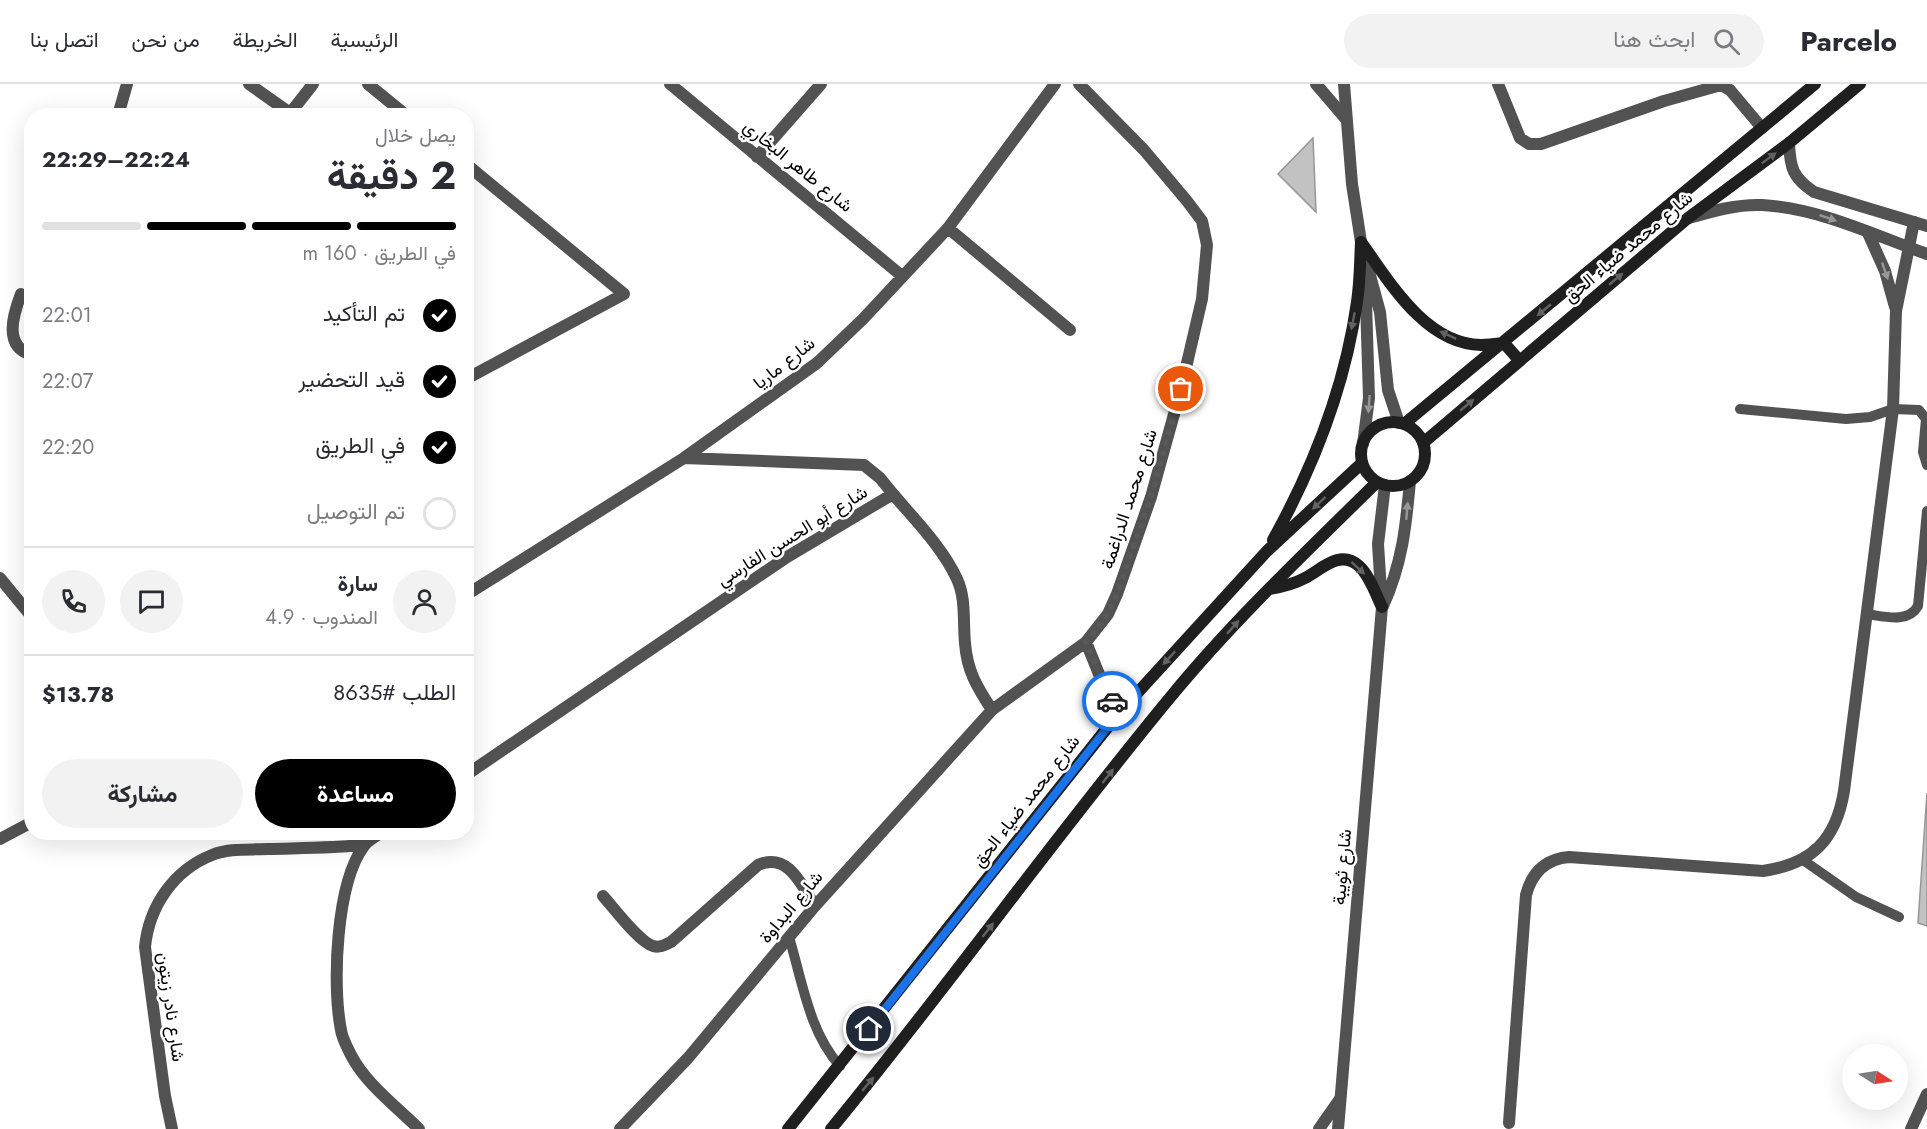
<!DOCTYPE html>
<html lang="ar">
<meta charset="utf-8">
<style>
:root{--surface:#fff;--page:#f2f2f3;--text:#2b2b33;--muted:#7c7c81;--line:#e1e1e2;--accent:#000}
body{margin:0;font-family:Jost,Vazirmatn,sans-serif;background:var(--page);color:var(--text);direction:rtl;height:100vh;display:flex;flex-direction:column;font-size:22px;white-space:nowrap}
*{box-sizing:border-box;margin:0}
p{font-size:20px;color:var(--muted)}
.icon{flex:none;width:33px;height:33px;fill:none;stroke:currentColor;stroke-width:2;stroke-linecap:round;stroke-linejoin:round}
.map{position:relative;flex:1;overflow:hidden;direction:ltr}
.details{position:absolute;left:24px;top:24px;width:450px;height:732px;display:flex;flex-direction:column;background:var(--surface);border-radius:24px;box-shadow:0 6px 24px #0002;direction:rtl}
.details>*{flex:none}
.needle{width:39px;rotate:102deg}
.tools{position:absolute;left:1842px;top:960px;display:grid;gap:12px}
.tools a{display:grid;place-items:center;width:66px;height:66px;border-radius:50%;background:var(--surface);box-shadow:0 6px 24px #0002;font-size:30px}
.pin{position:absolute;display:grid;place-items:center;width:51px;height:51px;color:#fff;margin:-26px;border:3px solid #fff;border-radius:50%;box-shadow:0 2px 6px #0007}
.courier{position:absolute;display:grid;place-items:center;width:60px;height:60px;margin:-30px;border:4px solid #1a73e8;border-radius:50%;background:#fff;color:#222;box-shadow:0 2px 8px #0007}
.summary em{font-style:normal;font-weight:700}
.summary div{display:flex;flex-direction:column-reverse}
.summary{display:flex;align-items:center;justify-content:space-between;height:102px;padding:0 18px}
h1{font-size:39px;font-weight:700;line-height:45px}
.bar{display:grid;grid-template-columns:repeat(4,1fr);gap:9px 6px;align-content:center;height:72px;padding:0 18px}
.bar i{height:8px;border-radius:4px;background:var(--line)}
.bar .active{background:var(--accent)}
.bar p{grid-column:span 4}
.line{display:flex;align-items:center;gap:15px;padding:0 18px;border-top:2px solid var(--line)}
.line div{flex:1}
.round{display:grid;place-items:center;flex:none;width:63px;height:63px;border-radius:32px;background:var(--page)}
ol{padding:0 18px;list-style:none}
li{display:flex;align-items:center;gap:18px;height:66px}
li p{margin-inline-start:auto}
li .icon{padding:6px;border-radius:50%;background:var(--accent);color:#fff;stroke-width:4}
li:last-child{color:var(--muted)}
li i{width:33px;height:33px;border:3px solid var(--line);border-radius:50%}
.primary-button{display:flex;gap:12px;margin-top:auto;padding:12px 18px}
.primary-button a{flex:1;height:69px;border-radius:36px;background:var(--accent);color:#fff;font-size:24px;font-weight:700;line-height:69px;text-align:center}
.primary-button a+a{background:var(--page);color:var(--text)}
header{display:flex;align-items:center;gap:36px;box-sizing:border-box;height:84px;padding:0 30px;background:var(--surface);border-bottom:2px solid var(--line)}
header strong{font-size:28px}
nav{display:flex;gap:33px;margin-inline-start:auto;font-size:21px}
.search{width:420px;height:54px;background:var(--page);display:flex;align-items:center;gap:15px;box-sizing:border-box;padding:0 21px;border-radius:33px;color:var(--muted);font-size:22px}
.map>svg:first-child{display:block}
.building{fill:#c2c2c2;stroke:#969696;stroke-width:1.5}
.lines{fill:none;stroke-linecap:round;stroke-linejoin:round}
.service{stroke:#525252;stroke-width:10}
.minor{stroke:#525252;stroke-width:12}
.tertiary{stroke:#525252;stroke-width:12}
.secondary{stroke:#1f1f1f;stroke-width:12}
.oneway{fill:#626262}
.oneway2{fill:#979797}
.done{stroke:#595959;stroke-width:6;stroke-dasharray:0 10.8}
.route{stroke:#1a73e8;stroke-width:8}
.labels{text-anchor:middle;stroke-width:5;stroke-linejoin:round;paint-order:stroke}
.street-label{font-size:18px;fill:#000;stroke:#fff}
</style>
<header>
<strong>Parcelo</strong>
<div class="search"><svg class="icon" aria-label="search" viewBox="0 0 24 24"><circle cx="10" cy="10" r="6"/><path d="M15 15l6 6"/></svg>ابحث هنا</div>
<nav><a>الرئيسية</a><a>الخريطة</a><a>من نحن</a><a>اتصل بنا</a></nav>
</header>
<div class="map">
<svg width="1927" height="1045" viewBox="0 0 1927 1045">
<rect width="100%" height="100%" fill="#fff"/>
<path class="building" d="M1313 54 1316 128 1278 90Z
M1927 709V842L1918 839Z"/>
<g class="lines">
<path class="service" d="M1740 325 1846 335 1870 333 1893 325 1919 326 1926 335 1923 368 1927 381
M1866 530C1883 532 1908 540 1918 522L1927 427
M1803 776 1856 813 1899 833
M789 853C802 896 809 948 840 982"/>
<path class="minor" d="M249 0 290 29
M368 0 407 32
M670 0 902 192
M1079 0 1144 66 1187 117 1202 137 1207 161 1202 215 1181 305 1151 413 1117 510 1108 530 1086 558
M1316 0 1346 35
M1498 0 1520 54 1529 60H1541L1664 17 1721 1 1730 6 1762 44
M119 28 127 0
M288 32 313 0
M757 73 821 0
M466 80 624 210 466 295
M948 144 1070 246
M1868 149 1885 187 1895 223
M21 210C13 231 3 263 32 271
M684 374 864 381 880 394 893 410
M0 494 32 533
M466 511 684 374 817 279 863 235 948 144 1055 0
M466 691 787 473 893 410C915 436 943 464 957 495 966 514 963 538 965 559 967 587 977 603 992 626L1086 558 1103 600 1119 629
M382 748C377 752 368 756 364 762 336 799 332 901 341 946 342 954 347 963 351 971 365 999 397 1023 419 1045
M0 755 32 738
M603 812C614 824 639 858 653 862 660 864 665 861 671 858L758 781C788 768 801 800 815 822
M1509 1039 1526 811C1532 788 1546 775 1569 773L1763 787C1812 780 1836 756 1844 707L1893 325 1896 227 1914 138
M172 1045 165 1012 145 863C149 822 174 786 212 771 229 764 249 766 267 765 300 764 332 764 364 761
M620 1045 688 974 815 822 992 626
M1319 1045 1340 1015
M1911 1045 1927 1010"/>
<path class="tertiary" d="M1344 0 1352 100 1361 158 1380 228 1388 306 1399 339
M1789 59C1790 84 1793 94 1814 108L1927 142
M1689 134C1713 127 1737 120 1762 121 1819 124 1874 151 1927 170
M1363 360 1369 314 1366 218 1370 199
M1383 522C1402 480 1406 443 1410 397
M1338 1045 1382 523 1378 460 1385 401"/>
<path class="secondary" d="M1361 158C1389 197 1425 260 1481 261 1488 261 1496 260 1504 259L1519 276
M1361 370a32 32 0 1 1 64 0a32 32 0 1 1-64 0Z
M1404 340 1815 0
M1423 359 1688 134 1789 59 1860 0
M1273 456C1314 382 1345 302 1357 218 1360 198 1360 178 1361 158
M1269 505C1282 503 1294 500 1305 494 1322 485 1340 465 1359 482 1370 492 1376 511 1382 523
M788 1045 1119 629 1267 467 1362 379
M831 1045C948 903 1055 752 1173 610 1235 535 1307 467 1377 398"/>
</g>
<defs><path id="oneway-solid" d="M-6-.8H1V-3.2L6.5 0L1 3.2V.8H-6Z" transform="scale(1.5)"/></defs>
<g class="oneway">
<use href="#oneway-solid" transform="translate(1769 74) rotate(-37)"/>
<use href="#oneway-solid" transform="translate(1616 195) rotate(-40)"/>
<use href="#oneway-solid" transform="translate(1544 226) rotate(140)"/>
<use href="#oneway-solid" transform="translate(1353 237) rotate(101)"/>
<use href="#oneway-solid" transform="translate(1448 251) rotate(-155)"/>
<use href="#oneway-solid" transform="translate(1467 321) rotate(-40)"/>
<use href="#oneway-solid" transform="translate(1319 419) rotate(137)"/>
<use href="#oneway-solid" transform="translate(1358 484) rotate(43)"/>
<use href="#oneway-solid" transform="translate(1233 543) rotate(-48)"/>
<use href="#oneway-solid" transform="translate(1169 574) rotate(133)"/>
<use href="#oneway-solid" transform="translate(1108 692) rotate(-52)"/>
<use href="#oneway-solid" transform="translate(988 846) rotate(-52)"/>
<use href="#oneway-solid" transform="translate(868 1000) rotate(-50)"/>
</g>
<g class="oneway2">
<use href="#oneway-solid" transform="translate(1828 134) rotate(19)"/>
<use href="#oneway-solid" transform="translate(1885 187) rotate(71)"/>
<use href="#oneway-solid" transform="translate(1369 320) rotate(94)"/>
<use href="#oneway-solid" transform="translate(1407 427) rotate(-85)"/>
</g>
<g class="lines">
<path class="done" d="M1112 617 1086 558 1108 530 1117 510 1151 413 1181 305"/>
<path class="route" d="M869 945 1119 629 1112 617"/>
</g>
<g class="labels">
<g class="street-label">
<text transform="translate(798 82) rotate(39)" y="6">شارع طاهر البخاري</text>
<text transform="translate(1628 163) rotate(-40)" y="6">شارع محمد ضياء الحق</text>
<text transform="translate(784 279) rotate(-38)" y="6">شارع ماريا</text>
<text transform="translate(1129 415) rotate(-72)" y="6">شارع محمد الدراغمة</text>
<text transform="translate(792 452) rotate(-32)" y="6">شارع أبو الحسن الفارسي</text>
<text transform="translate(1026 717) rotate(-52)" y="6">شارع محمد ضياء الحق</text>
<text transform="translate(1342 783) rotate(-85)" y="6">شارع ثويبة</text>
<text transform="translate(791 823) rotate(-50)" y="6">شارع البداوة</text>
<text transform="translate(171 923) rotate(82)" y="6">شارع نادر زيتون</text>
</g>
</g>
</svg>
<div class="tools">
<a><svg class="needle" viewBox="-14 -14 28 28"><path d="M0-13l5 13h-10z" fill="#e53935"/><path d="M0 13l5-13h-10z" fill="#7c7c81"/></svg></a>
</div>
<div class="pin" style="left:1181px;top:305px;background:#ea580c"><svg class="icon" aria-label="bag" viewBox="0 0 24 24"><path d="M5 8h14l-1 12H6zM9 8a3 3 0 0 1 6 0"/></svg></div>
<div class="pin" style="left:869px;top:945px;background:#1f2937"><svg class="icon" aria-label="home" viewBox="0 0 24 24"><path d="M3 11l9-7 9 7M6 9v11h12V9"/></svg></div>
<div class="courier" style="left:1112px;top:617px"><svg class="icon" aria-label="car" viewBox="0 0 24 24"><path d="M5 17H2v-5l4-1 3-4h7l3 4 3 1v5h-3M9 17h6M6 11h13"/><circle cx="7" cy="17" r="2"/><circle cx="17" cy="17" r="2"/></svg></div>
<section class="details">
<div class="summary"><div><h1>2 دقيقة</h1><p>يصل خلال</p></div><em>22:24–22:29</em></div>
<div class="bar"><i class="active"></i><i class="active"></i><i class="active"></i><i></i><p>في الطريق · 160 m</p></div>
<ol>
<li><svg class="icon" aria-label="check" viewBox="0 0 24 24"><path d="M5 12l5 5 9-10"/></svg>تم التأكيد<p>22:01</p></li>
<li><svg class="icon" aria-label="check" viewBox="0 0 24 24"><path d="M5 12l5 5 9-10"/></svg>قيد التحضير<p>22:07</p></li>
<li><svg class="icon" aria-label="check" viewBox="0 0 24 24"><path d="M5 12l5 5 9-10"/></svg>في الطريق<p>22:20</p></li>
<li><i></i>تم التوصيل</li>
</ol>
<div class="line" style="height:108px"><a class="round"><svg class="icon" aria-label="person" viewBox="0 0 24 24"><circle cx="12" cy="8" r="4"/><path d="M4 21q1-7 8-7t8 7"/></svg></a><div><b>سارة</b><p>المندوب · 4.9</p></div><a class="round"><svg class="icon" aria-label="chat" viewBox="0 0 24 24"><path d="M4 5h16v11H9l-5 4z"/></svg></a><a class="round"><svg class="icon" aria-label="phone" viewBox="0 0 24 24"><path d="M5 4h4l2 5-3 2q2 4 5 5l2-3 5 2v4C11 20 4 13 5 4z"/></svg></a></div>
<div class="line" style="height:78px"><div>الطلب #8635</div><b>$13.78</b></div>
<div class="primary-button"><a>مساعدة</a><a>مشاركة</a></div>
</section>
</div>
